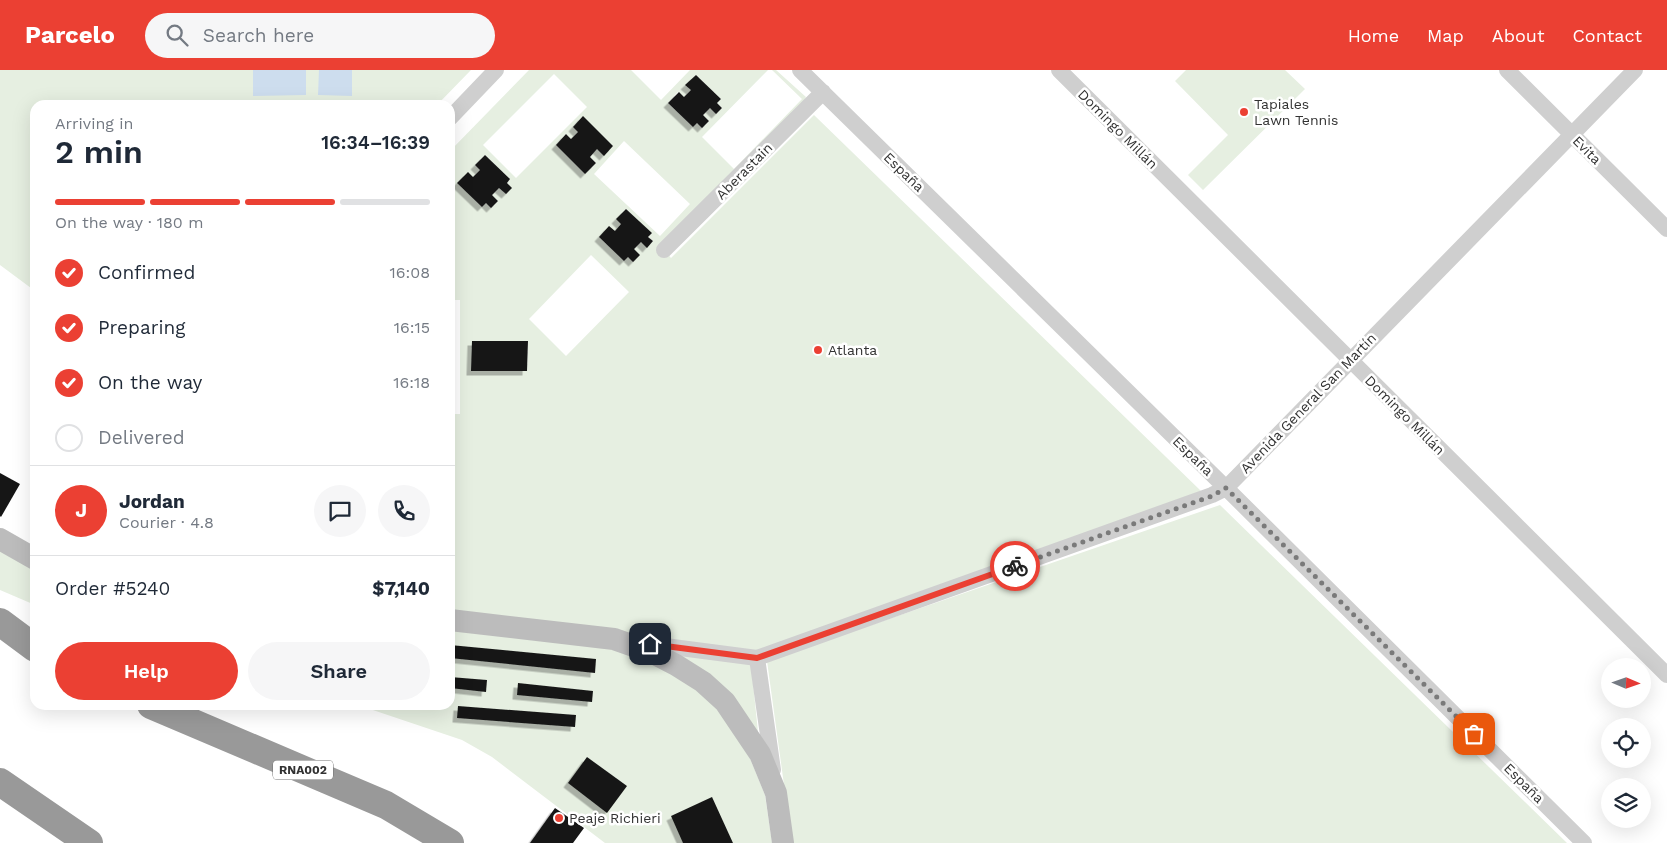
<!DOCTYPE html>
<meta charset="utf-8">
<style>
:root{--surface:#fff;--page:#f6f6f7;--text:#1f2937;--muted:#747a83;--line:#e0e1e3;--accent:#eb4033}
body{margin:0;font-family:"Work Sans",sans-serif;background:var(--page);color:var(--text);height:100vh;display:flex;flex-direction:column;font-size:19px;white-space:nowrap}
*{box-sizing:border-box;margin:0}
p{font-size:16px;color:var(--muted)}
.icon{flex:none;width:28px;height:28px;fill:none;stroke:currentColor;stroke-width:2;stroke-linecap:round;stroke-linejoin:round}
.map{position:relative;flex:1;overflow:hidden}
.drawer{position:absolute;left:30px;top:30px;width:425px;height:610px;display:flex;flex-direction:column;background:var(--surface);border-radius:15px;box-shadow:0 5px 20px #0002}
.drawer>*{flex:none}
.needle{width:32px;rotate:92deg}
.tools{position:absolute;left:1601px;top:588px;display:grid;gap:10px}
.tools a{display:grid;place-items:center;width:50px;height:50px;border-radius:50%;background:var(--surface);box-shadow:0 5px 20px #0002;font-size:25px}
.pin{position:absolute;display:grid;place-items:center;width:42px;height:42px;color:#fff;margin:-21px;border-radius:10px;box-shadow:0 2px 8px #0006}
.courier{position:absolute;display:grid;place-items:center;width:50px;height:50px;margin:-25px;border:4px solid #eb4033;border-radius:50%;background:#fff;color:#222;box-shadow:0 1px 6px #0007}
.head em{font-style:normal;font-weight:600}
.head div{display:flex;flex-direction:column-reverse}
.head{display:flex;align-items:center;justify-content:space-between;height:85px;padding:0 25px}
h1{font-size:32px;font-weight:600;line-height:38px}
.bar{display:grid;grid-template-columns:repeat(4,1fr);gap:8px 5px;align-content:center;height:60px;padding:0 25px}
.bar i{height:6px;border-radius:4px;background:var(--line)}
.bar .current{background:var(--accent)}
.bar p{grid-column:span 4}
.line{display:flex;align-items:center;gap:12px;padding:0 25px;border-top:1px solid var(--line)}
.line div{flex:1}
.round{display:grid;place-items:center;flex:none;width:52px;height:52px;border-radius:26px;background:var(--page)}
ol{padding:0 25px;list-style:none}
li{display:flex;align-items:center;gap:15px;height:55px}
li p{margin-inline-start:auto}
li .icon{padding:5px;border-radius:50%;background:var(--accent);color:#fff;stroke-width:4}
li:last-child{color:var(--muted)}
li i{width:28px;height:28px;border:2px solid var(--line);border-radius:50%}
.cta{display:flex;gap:10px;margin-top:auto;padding:10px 25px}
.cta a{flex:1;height:58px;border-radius:30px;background:var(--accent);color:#fff;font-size:20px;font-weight:600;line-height:58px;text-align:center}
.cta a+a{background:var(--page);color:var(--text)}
header{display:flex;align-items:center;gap:30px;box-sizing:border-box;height:70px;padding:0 25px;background:var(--accent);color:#fff}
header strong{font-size:24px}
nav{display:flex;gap:28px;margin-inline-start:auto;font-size:18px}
.search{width:350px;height:45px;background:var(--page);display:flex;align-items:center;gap:12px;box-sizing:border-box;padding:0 18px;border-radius:28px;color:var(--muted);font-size:19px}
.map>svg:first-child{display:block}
.green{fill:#e6efe1;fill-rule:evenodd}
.water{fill:#cdddee}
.building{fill:#191919;filter:url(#shadow)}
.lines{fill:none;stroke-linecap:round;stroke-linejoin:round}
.street{stroke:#cfcfcf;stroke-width:16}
.secondary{stroke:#bcbcbc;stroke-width:22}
.highway{stroke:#999;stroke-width:28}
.done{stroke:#7a7a7a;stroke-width:5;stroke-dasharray:0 9}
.route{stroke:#eb4033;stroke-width:6}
.poi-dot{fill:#eb4033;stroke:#fff;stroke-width:2}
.labels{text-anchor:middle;stroke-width:5;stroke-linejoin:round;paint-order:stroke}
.shield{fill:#fff;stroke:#707070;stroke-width:1}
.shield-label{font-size:12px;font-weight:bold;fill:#323232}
.poi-label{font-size:14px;fill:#323232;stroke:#fff;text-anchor:start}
.street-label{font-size:14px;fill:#323232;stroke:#fff}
</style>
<header>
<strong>Parcelo</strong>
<div class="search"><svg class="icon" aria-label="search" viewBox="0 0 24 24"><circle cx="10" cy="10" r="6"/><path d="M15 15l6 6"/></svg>Search here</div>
<nav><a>Home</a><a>Map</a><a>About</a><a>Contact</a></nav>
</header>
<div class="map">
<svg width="1667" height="773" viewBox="0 0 1667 773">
<defs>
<filter id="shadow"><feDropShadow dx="-4.5" dy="4.5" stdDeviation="0" flood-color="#0004"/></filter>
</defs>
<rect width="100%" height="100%" fill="#fff"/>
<path class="green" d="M0 0H471L437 35H35V221L0 195Z
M529 0H631L661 30 690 0H768L702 67 734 99 802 29 772 0H776L806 27 803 33 661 176 671 188 814 45 1201 421 761 581 450 542V344H460V230H450V81ZM554 4 587 37 516 108 483 75ZM696 5 721 29 717 33 722 38 716 44 710 38 703 45 709 51 702 58 697 53 693 57 668 33 678 22 684 27 691 20 686 15ZM583 47 613 76 604 85 597 79 590 87 596 93 585 104 556 75 566 64 571 69 578 62 573 57ZM624 71 690 134 660 166 594 104ZM485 85 510 109 507 113 511 118 506 124 499 118 492 125 498 131 491 138 486 133 482 137 458 113 473 107 480 100 475 95ZM626 139 651 163 648 167 653 171 647 177 641 172 634 179 633 192 628 187 624 191 599 167 615 161 621 154 617 149ZM591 185 629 222 566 286 529 249ZM472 271 528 272 527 301H472Z
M1186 0H1285L1305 19 1203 120 1188 105 1228 65 1175 11Z
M1220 435 1567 773H792L767 591Z
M0 479 35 497V535L0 520Z
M450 559 618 578 693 613 740 664 765 725 772 773H605L492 687 462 670 358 635H450Z
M678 585 751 594 758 662Z"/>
<path class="water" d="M253 0H306V25L253 26Z
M319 0H352V26L318 25Z"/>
<path class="building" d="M696 5 721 29 717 33 722 38 716 44 710 38 703 45 709 51 702 58 697 53 693 57 668 33 679 22 684 27 691 20 685 15Z
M583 46 613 76 604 86 597 79 590 87 596 93 585 104 556 75 566 64 571 69 578 62 573 57Z
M485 85 510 109 507 113 512 118 506 124 499 118 492 125 498 131 491 138 486 133 482 137 457 113 468 102 473 107 480 100 475 95Z
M626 139 652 163 648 167 653 171 647 178 641 172 634 179 640 185 633 192 628 187 624 191 599 167 609 156 615 161 621 154 616 149Z
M472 271H528L527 301H471Z
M0 403 20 414 1 447 0 446Z
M450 575 596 589 595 603 450 588Z
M450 607 487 610 486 622 450 618Z
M518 613 593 621 592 632 517 625Z
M458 636 576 645 575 657 457 648Z
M587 687 627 716 607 743 568 713Z
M712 727 733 773H683L671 746Z
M555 738 584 758 573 773H530Z"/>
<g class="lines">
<path class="street" d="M800 0 1226 418 1584 773
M1059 0 1667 605
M1507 0 1667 159
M450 48 496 0
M664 180 823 22
M642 573 757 588 1212 425 1226 418 1635 0
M757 588 773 700"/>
<path class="secondary" d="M0 469 35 489
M450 550 614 569 651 582 676 595 703 612 725 632 760 684 776 723 783 773"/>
<path class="highway" d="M0 552 35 578
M151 635 386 735 450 773
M0 712 89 773"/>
</g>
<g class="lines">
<path class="done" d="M1015 496 1212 426 1226 418 1474 664"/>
<path class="route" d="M650 574 757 588 1015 496"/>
</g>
<g class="poi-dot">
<circle cx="1244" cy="42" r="5"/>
<circle cx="818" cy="280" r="5"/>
<circle cx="559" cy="748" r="5"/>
</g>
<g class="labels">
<rect class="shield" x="273" y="690.5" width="60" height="19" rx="4"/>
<g class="shield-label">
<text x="303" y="704">RNA002</text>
</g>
<g class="poi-label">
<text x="1254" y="39">Tapiales<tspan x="1254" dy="16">Lawn Tennis</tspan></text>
<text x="828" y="285">Atlanta</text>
<text x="569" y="753">Peaje Richieri</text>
</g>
<g class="street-label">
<text transform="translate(1118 59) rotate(45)" y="5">Domingo Millán</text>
<text transform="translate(1587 80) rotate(45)" y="5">Evita</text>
<text transform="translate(744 101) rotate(-45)" y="5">Aberastain</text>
<text transform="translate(904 102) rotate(44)" y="5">España</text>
<text transform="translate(1308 333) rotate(-46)" y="5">Avenida General San Martín</text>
<text transform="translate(1405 345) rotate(45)" y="5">Domingo Millán</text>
<text transform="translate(1193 386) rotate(44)" y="5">España</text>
<text transform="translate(1524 713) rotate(45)" y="5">España</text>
</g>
</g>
</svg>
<div class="tools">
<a><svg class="needle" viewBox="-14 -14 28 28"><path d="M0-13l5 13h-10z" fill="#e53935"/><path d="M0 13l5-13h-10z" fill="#747a83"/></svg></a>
<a><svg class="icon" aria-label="locate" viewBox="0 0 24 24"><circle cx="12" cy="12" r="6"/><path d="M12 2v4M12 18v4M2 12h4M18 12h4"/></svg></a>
<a><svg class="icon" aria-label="layers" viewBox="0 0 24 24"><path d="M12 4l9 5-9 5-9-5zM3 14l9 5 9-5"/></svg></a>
</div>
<div class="pin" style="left:1474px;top:664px;background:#ea580c"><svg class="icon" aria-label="bag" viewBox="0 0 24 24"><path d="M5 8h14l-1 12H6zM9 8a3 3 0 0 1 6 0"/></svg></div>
<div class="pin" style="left:650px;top:574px;background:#1f2937"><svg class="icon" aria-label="home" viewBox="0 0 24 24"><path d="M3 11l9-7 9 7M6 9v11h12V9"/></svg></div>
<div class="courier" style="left:1015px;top:496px"><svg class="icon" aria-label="bike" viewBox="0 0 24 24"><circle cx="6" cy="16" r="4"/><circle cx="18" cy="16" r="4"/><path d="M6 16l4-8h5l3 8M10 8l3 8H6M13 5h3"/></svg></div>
<section class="drawer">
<div class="head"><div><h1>2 min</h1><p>Arriving in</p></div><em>16:34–16:39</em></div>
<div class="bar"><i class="current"></i><i class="current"></i><i class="current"></i><i></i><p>On the way · 180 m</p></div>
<ol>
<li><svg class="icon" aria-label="check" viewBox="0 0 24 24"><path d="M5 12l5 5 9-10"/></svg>Confirmed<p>16:08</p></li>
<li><svg class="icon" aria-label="check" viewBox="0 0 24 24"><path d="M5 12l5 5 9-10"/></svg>Preparing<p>16:15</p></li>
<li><svg class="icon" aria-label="check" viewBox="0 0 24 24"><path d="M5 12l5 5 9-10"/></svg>On the way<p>16:18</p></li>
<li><i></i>Delivered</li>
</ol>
<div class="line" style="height:90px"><b class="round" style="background:var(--accent);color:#fff">J</b><div><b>Jordan</b><p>Courier · 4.8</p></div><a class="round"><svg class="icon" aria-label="chat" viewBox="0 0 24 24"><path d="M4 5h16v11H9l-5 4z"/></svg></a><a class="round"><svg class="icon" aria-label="phone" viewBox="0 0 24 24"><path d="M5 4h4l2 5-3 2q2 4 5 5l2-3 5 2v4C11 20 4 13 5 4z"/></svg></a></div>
<div class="line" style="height:65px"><div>Order #5240</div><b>$7,140</b></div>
<div class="cta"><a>Help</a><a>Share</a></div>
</section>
</div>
